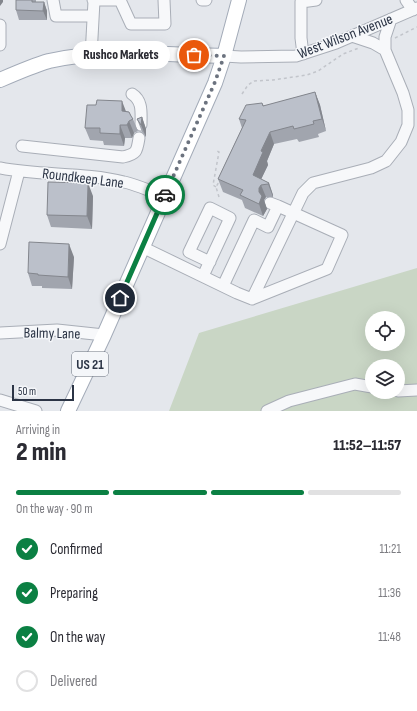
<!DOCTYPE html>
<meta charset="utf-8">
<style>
:root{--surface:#fff;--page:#f2f2f3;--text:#2b2b33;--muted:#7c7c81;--line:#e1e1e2;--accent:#0b8043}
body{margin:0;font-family:"Sofia Sans Condensed",sans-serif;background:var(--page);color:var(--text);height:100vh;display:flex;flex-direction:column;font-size:15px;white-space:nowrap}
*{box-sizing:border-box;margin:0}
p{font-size:13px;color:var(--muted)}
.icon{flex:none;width:22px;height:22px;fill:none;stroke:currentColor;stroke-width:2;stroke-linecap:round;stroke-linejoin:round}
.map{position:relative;height:411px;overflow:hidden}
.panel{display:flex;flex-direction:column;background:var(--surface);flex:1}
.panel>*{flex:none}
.controls{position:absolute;left:365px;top:311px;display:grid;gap:8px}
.controls a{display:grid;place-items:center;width:40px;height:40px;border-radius:50%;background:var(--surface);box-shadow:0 4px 16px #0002;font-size:20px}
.scale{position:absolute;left:12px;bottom:10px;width:62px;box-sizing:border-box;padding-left:4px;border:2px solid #2b3445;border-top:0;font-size:11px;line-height:14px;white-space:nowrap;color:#2b3445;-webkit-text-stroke:3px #f4f6f9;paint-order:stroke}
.pin{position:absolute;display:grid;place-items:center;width:34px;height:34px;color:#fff;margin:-17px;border:2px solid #fff;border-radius:50%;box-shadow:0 1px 4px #0007}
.courier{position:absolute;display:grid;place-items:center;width:40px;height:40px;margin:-20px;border:3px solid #0b8043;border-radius:50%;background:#fff;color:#222;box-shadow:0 1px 5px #0007}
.bubble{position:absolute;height:28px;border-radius:14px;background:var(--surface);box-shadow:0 4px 16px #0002;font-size:13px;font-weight:800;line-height:28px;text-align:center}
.overview em{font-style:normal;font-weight:800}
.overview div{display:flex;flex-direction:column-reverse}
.overview{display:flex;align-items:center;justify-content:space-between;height:68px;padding:0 16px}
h1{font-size:26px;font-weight:800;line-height:30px}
.bar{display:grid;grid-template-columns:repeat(4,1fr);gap:6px 4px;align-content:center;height:48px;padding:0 16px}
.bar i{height:5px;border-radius:3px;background:var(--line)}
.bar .selected{background:var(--accent)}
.bar p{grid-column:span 4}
ol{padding:0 16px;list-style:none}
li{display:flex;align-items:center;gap:12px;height:44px}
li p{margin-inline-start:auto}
li .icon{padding:4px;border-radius:50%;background:var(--accent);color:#fff;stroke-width:4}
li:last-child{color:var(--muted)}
li i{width:22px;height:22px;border:2px solid var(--line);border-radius:50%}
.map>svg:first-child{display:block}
.green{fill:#c9d6c5;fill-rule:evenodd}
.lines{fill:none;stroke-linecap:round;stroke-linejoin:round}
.minor-casing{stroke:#a9aeb7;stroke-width:13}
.major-casing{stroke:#a3abb8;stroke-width:16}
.path{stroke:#c2c5cb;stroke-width:1.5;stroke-dasharray:3 3;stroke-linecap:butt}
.minor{stroke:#f7f8fa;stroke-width:11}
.major{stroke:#fff;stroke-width:14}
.wall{fill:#a1a5ae}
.shaded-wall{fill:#83868d}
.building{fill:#bbc0ca;stroke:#83868d}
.done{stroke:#6c737f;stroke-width:4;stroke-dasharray:0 7.2}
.route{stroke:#0b8043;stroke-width:5}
.labels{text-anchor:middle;stroke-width:3;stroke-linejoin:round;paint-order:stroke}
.shield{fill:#f4f6f9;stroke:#676e7b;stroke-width:1}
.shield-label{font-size:14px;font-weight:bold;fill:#2b3445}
.street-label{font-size:15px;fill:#2b3445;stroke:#f4f6f9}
</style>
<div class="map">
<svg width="417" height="411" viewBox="0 0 417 411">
<rect width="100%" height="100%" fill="#e4e7ec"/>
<path class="green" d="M417 268V411H169L199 333ZM372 318H398V344H372ZM372 366H398V392H372Z"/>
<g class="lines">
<g class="minor-casing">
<path id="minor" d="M53 0 56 16H93
M93 0H120
M120 0 131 24H165L164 0
M202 0H206
M406 0 413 10
M352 36 373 43 385 50
M0 45V25
M303 54 301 38V2L316 0
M91 56 94 1
M224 56 241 57 296 56 336 43 417 8
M132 94C143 101 141 113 141 125
M22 146 123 157C137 154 137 151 139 138
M0 168C41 176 84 172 124 182 138 185 151 191 164 197
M0 244 19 171
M142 247 237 293 252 299 327 269 342 235 278 206 270 203
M203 276 230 218 210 208 189 252 210 262
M223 286 254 220 268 227 278 206
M252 299 303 193 313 183 371 168 386 161 401 142 408 125V110L403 93 385 50V37L391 19
M0 333 57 330 104 335
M398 391 417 390
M0 400 36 411
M267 411 289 401 355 384 372 387"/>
</g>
<g class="major-casing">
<path id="major" d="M0 80C16 73 32 66 49 61 103 48 168 55 224 56
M68 411 104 335 215 83 224 56 239 0"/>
</g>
<path class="path" d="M395 38 417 27
M242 94 248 85 254 81 273 80 307 75 318 71 343 54 359 48
M216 187 213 185 219 152 217 151
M219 197 216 187 220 180"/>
<use href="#minor" class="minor"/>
<use href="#major" class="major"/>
</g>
<path class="wall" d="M16 0H36V2H44L47 11V20H19L16 10Z
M315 92 320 105 326 131 318 134 319 137 299 142 297 139 274 144 267 161 268 165 261 179 269 183 273 195V197H266L264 200 267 209 263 216 245 208 242 200 223 192 218 179 242 128 239 119 262 103 264 106Z
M126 111 129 112 131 117 133 119 138 131 134 133 132 138H125L124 146 104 145 103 141 90 140 85 128Z
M142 117 146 129V137L142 132 137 119Z
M93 196 92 229 51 227 47 215Z
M74 257 72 289 42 288V286H32L28 273Z"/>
<path class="shaded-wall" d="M0 0H3V2L0 6Z
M44 2 47 11V20L43 11Z
M315 92 320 105 326 131 322 119Z
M122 101 127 114 122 111Z
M142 117 146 129V137L141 125Z
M129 121 134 133 132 138 127 125Z
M120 125 125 138 124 146 120 134Z
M270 132 274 144 267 161 268 165 257 188 253 175 261 151Z
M88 183 93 196 92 229 87 216Z
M269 183 273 195V197L268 184Z
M261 185 266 197 264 200 267 209 263 216 259 204V188Z
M69 244 74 257 72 289 68 277Z"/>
<path class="building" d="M16 0H32V2H44L43 11 16 10Z
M315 92 322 119 313 121 314 124 294 129 293 126 270 132 261 151 263 152 253 175 269 183 268 184 261 185 259 188V192L262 196 259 204 240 195 243 190 218 179 246 120 239 119 246 105 262 103 263 106Z
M97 100 122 101V111L129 112 131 116 133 119 129 121 127 125H120V134L100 133V128H85L87 105H96Z
M142 117 141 125 137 119Z
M48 182 88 183 87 216 47 215Z
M29 242 69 244 68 277 38 275V274L28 273Z"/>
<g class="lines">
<path class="done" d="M165 195 215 82 224 56 194 55"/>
<path class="route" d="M120 298 165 195"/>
</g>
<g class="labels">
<rect class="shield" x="72" y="352" width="36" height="24" rx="3"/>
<g class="shield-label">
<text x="90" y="369">US 21</text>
</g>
<g class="street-label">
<text transform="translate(345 36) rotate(-21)" y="5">West Wilson Avenue</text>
<text transform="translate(83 178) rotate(7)" y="5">Roundkeep Lane</text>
<text transform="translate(52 333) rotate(1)" y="5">Balmy Lane</text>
</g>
</g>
</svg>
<div class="controls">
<a><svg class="icon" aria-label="locate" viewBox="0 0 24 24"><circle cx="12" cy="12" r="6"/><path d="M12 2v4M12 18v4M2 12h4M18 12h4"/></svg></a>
<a><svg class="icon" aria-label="layers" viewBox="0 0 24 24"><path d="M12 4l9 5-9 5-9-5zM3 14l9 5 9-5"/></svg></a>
</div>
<div class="scale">50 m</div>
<div class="pin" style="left:194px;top:55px;background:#ea580c"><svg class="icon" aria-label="bag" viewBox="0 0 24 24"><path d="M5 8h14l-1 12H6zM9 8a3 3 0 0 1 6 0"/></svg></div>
<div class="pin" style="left:120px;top:298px;background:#1f2937"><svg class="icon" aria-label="home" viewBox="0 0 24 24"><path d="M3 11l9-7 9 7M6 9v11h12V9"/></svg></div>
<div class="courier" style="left:165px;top:195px"><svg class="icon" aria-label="car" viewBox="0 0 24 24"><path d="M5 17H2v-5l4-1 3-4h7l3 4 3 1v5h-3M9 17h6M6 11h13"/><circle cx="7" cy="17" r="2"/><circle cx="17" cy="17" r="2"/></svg></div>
<div class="bubble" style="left:72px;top:41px;width:98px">Rushco Markets</div>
</div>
<section class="panel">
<div class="overview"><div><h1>2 min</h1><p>Arriving in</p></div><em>11:52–11:57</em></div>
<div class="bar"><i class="selected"></i><i class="selected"></i><i class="selected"></i><i></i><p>On the way · 90 m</p></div>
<ol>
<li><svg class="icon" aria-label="check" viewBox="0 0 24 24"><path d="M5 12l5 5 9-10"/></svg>Confirmed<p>11:21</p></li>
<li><svg class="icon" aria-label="check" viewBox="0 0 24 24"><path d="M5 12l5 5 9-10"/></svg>Preparing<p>11:36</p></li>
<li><svg class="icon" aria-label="check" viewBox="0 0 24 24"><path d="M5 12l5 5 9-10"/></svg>On the way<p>11:48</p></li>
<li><i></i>Delivered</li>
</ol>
</section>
